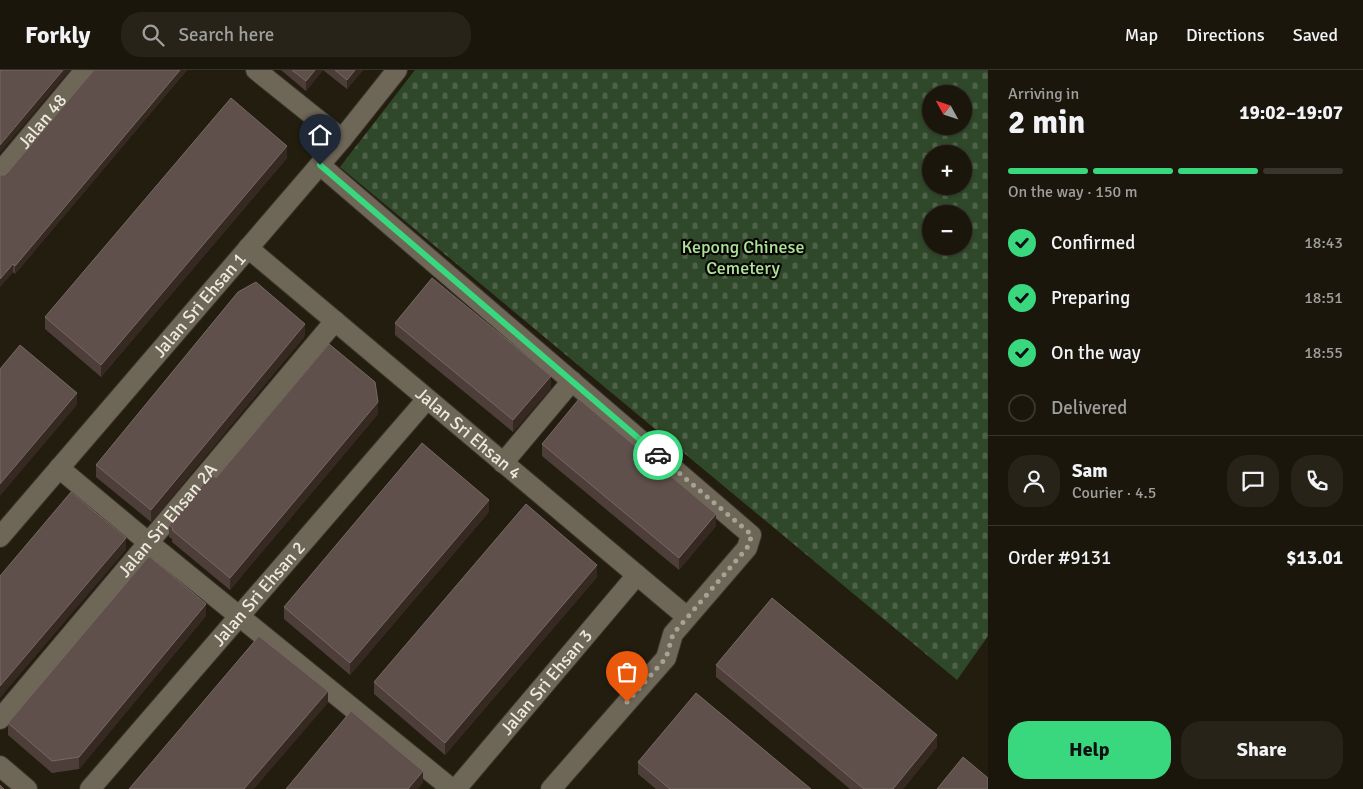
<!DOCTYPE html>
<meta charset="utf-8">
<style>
:root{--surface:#1a160b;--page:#272319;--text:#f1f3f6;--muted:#9f9f9d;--line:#38352c;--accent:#39d87f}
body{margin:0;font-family:Signika,sans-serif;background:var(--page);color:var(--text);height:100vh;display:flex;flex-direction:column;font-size:19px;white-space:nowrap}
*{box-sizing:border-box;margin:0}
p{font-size:16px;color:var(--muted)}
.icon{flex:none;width:28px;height:28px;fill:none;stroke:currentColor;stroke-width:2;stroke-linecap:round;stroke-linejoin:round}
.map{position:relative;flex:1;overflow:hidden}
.drawer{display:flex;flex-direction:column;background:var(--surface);width:375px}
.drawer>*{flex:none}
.needle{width:32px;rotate:310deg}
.tools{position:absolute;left:922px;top:15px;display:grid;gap:10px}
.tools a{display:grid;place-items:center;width:50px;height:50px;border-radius:50%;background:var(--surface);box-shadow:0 1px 4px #0004,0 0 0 1px var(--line);font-size:25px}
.pin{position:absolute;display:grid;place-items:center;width:42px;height:42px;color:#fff;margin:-51px -21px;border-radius:50% 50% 50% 0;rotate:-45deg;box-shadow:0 0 5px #0007}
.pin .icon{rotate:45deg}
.courier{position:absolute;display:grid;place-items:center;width:50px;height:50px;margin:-25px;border:4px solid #39d87f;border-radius:50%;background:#fff;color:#222;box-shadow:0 1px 6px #0007}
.overview em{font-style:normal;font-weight:700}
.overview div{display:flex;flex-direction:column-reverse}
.overview{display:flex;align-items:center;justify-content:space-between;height:85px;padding:0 20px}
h1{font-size:32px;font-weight:700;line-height:38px}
.bar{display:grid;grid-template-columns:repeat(4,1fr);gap:8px 5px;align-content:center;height:60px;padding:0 20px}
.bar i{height:6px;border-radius:4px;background:var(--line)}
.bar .on{background:var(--accent)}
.bar p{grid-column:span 4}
.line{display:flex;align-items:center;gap:12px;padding:0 20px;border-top:1px solid var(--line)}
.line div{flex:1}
.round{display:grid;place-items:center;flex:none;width:52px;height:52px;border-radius:20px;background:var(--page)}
ol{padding:0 20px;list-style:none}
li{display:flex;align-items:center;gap:15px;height:55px}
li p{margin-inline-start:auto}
li .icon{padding:5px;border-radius:50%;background:var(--accent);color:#111;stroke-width:4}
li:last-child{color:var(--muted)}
li i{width:28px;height:28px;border:2px solid var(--line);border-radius:50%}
.cta{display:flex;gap:10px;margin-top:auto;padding:10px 20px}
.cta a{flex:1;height:58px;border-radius:20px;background:var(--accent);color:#111;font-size:20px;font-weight:700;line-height:58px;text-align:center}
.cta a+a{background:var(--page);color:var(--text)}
header{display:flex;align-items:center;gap:30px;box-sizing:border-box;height:70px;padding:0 25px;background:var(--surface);border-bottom:1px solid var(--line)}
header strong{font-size:24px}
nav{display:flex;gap:28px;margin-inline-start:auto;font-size:18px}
.search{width:350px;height:45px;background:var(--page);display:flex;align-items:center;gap:12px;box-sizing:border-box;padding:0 18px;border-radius:20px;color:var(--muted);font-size:19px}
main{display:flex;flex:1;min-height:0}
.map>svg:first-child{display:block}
.cemetery{fill:url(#cemetery-stones);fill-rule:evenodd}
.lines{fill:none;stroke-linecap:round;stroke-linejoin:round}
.street-casing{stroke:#3a342d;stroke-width:22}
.street{stroke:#6e6656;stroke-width:20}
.wall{fill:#4e3e3a}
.shaded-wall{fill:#362921}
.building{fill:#5f504b;stroke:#766863}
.done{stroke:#a7a297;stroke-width:5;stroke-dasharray:0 9}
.route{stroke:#39d87f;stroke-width:6}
.labels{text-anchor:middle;stroke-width:4.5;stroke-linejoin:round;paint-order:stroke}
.street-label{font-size:18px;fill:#eee9e0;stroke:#0a0703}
.park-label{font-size:18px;fill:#aae499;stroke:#0a0703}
</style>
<header>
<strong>Forkly</strong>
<div class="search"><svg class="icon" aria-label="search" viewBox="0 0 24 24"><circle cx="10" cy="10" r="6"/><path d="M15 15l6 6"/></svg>Search here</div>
<nav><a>Map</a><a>Directions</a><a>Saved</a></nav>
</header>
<main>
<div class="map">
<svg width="988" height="719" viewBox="0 0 988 719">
<defs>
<pattern id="cemetery-stones" width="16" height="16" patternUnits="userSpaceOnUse" patternTransform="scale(1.25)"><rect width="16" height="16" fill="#30482a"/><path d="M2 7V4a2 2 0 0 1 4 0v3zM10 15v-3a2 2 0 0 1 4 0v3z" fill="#4e6249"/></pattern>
</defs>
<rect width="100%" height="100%" fill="#231d0f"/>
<path class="cemetery" d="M415 0H988V566L957 610 340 97ZM931 24H964V56H931ZM931 84H964V116H931ZM931 144H964V176H931Z"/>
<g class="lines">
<g class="street-casing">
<g id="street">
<path d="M256 0 342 69"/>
<path d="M320 95 751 465 747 478 673 564 666 588 551 719"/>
<path id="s1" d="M0 102 85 0"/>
<path id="s2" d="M248 178 687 547"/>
<path d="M503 393 572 311"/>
<path d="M59 398 149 473 452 719"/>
<path id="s3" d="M0 467 342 69 397 0"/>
<path id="s4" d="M0 649 335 251"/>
<path d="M0 696 27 719"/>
<path id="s5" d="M90 719 427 329"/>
<path id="s6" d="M456 719 637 505"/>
</g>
</g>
<use href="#street" class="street"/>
</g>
<path class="wall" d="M94 0H187L15 204 13 202 0 217V105H5L9 101Z
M281 0H323L306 21Z
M323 0H363L347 19Z
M287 88 101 307 45 259V247Z
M395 253 551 318 513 362 395 265Z
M305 266 151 452 96 407V395Z
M378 344 230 520 172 472V469L169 467V455L216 408Z
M542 374 716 456 679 500 542 386Z
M489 442 350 605 284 549V537Z
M597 507 445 685 374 624V612Z
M206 546 79 699 52 703 8 665V653Z
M716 595 937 677 903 719H850L716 607Z
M638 692 811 719H656L638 704Z"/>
<path class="shaded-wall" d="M63 0H70L0 83V75Z
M180 0H187L15 204V196Z
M315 0H323L306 21V11Z
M355 0H363L347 19V10Z
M287 76V88L101 307V295Z
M13 194V202L0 217V209Z
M305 254V266L151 452V440Z
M551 306V318L513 362V350Z
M77 323V335L0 426V414Z
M378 332V344L230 520V508Z
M489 430V442L350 605V593Z
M716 444V456L679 500V488Z
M126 468V480L0 628V616Z
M597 495V507L445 685V673Z
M206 534V546L79 699V687Z
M328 621V633L254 719H244Z
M937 665V677L903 719H893Z
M423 701V713L418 719H408Z"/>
<path class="building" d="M0 0H63L0 75Z
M94 0H180L15 196 13 194 0 209V105H5L9 101Z
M292 0H315L306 11Z
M335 0H355L347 10Z
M231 28 287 76 101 295 45 247Z
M432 208 551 306 513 350 395 253Z
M256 212 305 254 151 440 96 395 238 222Z
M329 274 375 312 378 332 230 508 172 460 173 458 169 455 212 404 216 408Z
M20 275 77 323 0 414V299Z
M579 329 716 444 679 488 542 374Z
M422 373 489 430 350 593 284 537Z
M71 422 126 468 0 616V506Z
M526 434 597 495 445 673 374 612Z
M149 486 206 534 79 687 52 691 8 653Z
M772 528 937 665 893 719H864L716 595Z
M259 566 328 621 244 719H129Z
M696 623 811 719H670L638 692Z
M351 641 423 701 408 719H286Z
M963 687 988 708V719H937Z
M0 715 4 719H0Z"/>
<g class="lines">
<path class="done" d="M627 632 666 588 673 564 747 478 752 465 658 385"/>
<path class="route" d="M320 95 658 385"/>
</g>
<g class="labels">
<g class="street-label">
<text dy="6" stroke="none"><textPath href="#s1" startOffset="66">Jalan 48</textPath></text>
<text dy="6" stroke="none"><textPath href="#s3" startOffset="306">Jalan Sri Ehsan 1</textPath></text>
<text dy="6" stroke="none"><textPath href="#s2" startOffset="288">Jalan Sri Ehsan 4</textPath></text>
<text dy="6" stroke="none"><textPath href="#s4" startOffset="260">Jalan Sri Ehsan 2A</textPath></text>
<text dy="6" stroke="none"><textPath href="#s5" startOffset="258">Jalan Sri Ehsan 2</textPath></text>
<text dy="6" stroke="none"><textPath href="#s6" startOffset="140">Jalan Sri Ehsan 3</textPath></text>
</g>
<g class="park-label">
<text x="743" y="183">Kepong Chinese<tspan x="743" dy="21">Cemetery</tspan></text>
</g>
</g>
</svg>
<div class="tools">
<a><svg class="needle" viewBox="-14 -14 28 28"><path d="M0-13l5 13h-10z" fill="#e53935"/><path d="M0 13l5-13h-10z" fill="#9f9f9d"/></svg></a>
<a>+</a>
<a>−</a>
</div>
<div class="pin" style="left:627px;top:632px;background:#ea580c"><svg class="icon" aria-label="bag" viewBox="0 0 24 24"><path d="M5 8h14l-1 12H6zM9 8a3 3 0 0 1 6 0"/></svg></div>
<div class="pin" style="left:320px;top:95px;background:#1f2937"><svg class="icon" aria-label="home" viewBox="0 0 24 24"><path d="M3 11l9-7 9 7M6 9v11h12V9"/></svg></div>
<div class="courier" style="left:658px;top:385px"><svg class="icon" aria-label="car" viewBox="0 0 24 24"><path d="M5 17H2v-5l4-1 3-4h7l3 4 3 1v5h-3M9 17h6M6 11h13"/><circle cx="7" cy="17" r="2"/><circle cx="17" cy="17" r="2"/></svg></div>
</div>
<section class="drawer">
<div class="overview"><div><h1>2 min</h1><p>Arriving in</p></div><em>19:02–19:07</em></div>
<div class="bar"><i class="on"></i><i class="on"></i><i class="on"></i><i></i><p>On the way · 150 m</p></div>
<ol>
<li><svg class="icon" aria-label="check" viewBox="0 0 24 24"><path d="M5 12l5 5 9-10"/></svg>Confirmed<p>18:43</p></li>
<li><svg class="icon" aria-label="check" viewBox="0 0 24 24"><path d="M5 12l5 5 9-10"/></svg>Preparing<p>18:51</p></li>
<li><svg class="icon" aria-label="check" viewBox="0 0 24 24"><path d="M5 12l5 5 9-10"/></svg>On the way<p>18:55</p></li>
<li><i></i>Delivered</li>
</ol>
<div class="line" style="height:90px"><a class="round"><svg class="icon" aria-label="person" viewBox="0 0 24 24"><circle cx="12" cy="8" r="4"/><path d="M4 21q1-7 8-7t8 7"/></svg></a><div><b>Sam</b><p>Courier · 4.5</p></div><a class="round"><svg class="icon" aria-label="chat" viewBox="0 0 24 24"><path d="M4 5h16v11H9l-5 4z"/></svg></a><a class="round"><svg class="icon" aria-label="phone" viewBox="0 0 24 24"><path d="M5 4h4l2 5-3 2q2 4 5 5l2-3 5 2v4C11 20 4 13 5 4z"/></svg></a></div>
<div class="line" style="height:65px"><div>Order #9131</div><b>$13.01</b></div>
<div class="cta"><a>Help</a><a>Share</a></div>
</section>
</main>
